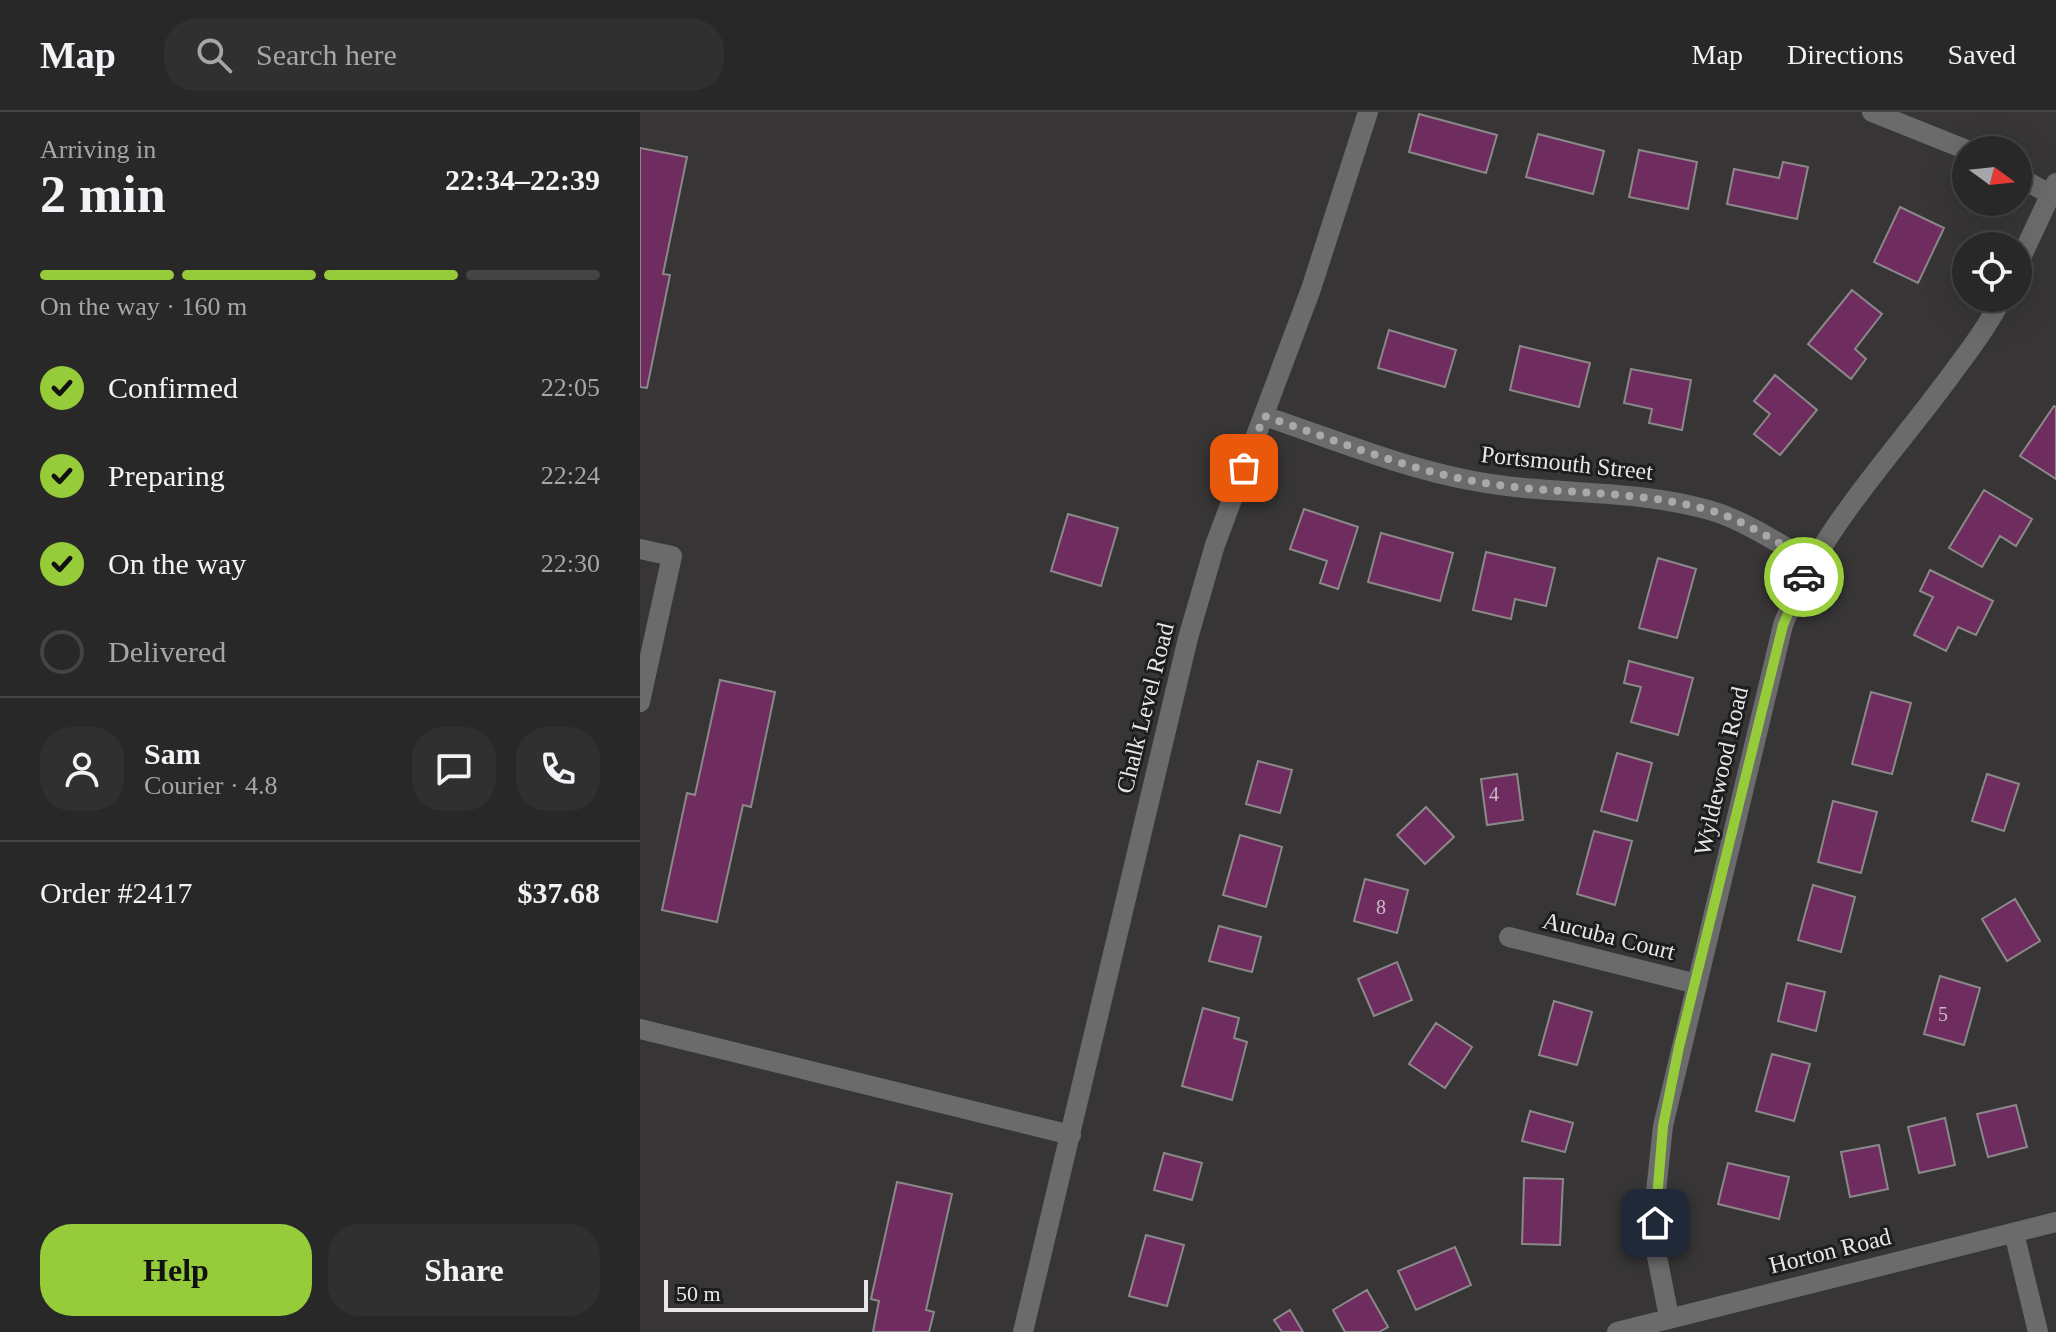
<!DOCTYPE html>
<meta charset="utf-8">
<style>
:root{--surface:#292828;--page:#313030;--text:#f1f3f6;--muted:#a5a6a8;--line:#454445;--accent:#96cc3a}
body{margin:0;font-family:"Times New Roman",serif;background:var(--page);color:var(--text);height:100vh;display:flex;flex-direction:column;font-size:30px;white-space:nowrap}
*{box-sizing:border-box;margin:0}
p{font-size:26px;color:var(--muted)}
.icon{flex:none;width:44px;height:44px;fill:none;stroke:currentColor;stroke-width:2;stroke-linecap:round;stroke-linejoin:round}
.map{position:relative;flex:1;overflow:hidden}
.details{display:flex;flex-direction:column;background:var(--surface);width:640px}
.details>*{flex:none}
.needle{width:52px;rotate:105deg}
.tools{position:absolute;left:1312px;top:24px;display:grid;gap:16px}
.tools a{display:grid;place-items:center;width:80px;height:80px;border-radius:50%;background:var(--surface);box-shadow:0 8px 32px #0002,0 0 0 2px var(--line);font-size:40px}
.scale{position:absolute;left:24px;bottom:20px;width:204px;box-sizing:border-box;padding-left:8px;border:4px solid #e8e6e7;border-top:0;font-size:22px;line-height:28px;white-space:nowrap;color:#e8e6e7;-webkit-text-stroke:6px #1e1d1e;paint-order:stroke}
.pin{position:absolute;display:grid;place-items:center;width:68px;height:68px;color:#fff;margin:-34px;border-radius:16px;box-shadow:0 4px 12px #0006}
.courier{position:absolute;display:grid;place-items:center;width:80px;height:80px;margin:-40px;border:6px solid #96cc3a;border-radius:50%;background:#fff;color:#222;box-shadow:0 2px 10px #0007}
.headline em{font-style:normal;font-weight:700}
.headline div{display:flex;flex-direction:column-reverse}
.headline{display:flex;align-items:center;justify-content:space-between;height:136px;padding:0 40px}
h1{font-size:52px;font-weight:700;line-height:60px}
.bar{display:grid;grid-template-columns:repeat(4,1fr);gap:12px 8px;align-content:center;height:96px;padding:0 40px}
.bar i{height:10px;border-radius:6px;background:var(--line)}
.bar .on{background:var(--accent)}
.bar p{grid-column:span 4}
.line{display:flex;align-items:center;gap:20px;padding:0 40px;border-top:2px solid var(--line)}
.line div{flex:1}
.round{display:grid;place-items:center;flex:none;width:84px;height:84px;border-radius:32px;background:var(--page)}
ol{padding:0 40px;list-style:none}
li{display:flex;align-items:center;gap:24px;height:88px}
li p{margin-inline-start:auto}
li .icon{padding:8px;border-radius:50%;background:var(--accent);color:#111;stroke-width:4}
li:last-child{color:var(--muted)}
li i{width:44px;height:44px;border:4px solid var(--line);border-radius:50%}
.button{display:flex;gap:16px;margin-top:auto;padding:16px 40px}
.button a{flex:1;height:92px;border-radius:32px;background:var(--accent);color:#111;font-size:32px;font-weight:700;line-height:92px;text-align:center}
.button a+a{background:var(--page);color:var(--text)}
header{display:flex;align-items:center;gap:48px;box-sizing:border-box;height:112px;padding:0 40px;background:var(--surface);border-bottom:2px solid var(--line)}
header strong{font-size:38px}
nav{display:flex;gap:44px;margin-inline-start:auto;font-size:28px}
.search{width:560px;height:72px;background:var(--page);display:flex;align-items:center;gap:20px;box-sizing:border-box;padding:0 28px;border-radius:32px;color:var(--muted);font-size:30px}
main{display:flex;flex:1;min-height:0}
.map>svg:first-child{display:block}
.building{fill:#6e2d5e;stroke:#8b888a;stroke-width:2}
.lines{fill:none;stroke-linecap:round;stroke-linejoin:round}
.minor{stroke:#6c6b6b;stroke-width:20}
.done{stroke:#aaa8a9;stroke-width:8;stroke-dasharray:0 14.4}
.route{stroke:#96cc3a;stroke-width:10}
.labels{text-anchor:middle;stroke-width:6;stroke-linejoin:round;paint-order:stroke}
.number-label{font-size:20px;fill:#cab8c5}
.street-label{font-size:24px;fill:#e8e6e7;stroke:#1e1d1e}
</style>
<header>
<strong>Map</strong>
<div class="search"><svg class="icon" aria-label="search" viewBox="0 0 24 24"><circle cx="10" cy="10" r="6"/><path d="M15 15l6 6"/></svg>Search here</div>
<nav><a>Map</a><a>Directions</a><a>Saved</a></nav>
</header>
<main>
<section class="details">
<div class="headline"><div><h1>2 min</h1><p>Arriving in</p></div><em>22:34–22:39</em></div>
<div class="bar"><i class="on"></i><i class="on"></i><i class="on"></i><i></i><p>On the way · 160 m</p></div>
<ol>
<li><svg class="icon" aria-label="check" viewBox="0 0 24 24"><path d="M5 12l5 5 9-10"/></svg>Confirmed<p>22:05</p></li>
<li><svg class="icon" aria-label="check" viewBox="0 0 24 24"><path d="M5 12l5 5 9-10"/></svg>Preparing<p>22:24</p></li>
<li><svg class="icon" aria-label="check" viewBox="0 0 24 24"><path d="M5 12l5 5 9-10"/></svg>On the way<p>22:30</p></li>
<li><i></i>Delivered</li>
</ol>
<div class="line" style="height:144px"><a class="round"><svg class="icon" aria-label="person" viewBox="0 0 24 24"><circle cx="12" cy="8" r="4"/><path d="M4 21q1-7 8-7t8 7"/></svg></a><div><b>Sam</b><p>Courier · 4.8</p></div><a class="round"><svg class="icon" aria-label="chat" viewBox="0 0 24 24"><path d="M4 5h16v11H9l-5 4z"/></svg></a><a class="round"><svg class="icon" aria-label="phone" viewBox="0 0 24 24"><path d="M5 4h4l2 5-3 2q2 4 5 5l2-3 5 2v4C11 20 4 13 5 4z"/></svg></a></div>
<div class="line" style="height:104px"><div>Order #2417</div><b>$37.68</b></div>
<div class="button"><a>Help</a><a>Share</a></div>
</section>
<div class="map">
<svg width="1416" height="1220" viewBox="0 0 1416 1220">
<rect width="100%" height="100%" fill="#373536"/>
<path class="building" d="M779 2 857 23 846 61 769 40Z
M898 22 964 39 953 82 886 65Z
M0 36 47 45 23 162 30 163 7 276 0 275Z
M999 38 1057 50 1048 97 989 85Z
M1143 50 1168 55 1157 107 1087 92 1094 57 1139 66Z
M1260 95 1304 116 1278 171 1234 150Z
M1212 178 1242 202 1215 237 1226 247 1211 267 1168 232Z
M749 218 816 238 805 275 738 256Z
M880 234 950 251 939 295 870 278Z
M991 257 1051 268 1042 318 1009 311 1012 297 984 291Z
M1135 263 1177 298 1140 343 1114 322 1130 302 1114 289Z
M1414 294 1416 295V367L1380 344Z
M1344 378 1392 407 1376 434 1360 424 1342 455 1309 436Z
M664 397 718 415 698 477 680 471 687 449 650 437Z
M428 402 478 416 461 474 411 459Z
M741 421 813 441 800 489 728 470Z
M846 440 915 456 906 494 875 487 871 507 833 498Z
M1018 446 1056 457 1037 526 999 516Z
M1290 458 1353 489 1336 523 1318 515 1306 539 1274 523 1293 485 1280 479Z
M989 549 1053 566 1038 623 991 610 1001 575 984 571Z
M80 568 135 580 111 695 103 693 77 810 22 798 47 681 55 683Z
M1231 580 1271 591 1252 662 1212 652Z
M977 641 1012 651 997 709 961 699Z
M618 649 652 658 640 701 606 692Z
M877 662 883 708 847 713 841 667Z
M1347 662 1379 672 1364 719 1332 709Z
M1193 689 1237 700 1221 761 1178 750Z
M786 695 814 725 785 752 757 723Z
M954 719 992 729 975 793 937 782Z
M600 723 642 735 626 795 583 783Z
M725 767 768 778 757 821 714 809Z
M1173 773 1215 785 1201 840 1158 828Z
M1375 787 1400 829 1367 849 1342 807Z
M579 814 621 825 612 860 569 849Z
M757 850 772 888 734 904 718 867Z
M1300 864 1340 876 1324 933 1284 922Z
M1147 871 1185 880 1176 919 1138 909Z
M914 889 952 900 937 953 899 943Z
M563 896 599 906 594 926 607 930 592 988 542 974Z
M796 911 832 935 805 976 769 952Z
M1132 942 1170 952 1154 1009 1116 999Z
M1376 993 1387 1035 1348 1045 1337 1002Z
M890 999 933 1011 925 1040 882 1029Z
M1305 1006 1315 1053 1279 1061 1268 1015Z
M1239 1033 1248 1077 1210 1085 1201 1040Z
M524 1041 562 1051 552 1088 514 1078Z
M1088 1051 1149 1065 1139 1107 1078 1092Z
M884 1066 923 1067 920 1133 882 1132Z
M257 1070 312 1082 286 1198 294 1200 289 1220H233L239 1189 231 1187Z
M506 1123 544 1133 527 1194 489 1184Z
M815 1135 831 1173 776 1198 758 1159Z
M727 1178 748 1215 739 1220H705L693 1198Z
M650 1198 663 1220H642L634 1208Z"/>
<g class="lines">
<path class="minor" d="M1232 0 1327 38
M1378 65 1416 85
M1378 152 1416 71
M624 304C693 327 762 356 834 369 912 384 991 376 1069 398 1104 408 1140 432 1172 451
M0 437 32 444 0 590
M869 825 1057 872
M0 917 431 1023
M1374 1121 1398 1220
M1029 1205 1015 1134V1089L1023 1014 1143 513C1178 419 1252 344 1311 263 1329 239 1348 214 1362 186
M383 1220 548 526 575 433 671 177 728 0
M977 1220 1416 1110"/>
</g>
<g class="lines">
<path class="done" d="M604 356 624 304C693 327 762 356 833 369 912 384 991 376 1069 398 1104 408 1140 432 1172 451L1164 465"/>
<path class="route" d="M1015 1111 1023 1014 1039 935 1143 513 1164 465"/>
</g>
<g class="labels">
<g class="number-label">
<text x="854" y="689">4</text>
<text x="741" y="802">8</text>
<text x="1303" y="909">5</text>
</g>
<g class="street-label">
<text transform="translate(927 351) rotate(6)" y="8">Portsmouth Street</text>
<text transform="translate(505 596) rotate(-76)" y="8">Chalk Level Road</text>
<text transform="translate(1081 659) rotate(-77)" y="8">Wyldewood Road</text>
<text transform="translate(969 824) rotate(14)" y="8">Aucuba Court</text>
<text transform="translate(1190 1139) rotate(-14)" y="8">Horton Road</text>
</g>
</g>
</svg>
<div class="tools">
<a><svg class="needle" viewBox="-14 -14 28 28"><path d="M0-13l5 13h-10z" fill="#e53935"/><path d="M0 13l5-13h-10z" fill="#a5a6a8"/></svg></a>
<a><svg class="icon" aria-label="locate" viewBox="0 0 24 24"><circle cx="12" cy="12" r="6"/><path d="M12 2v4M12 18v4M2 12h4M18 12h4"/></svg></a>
</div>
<div class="scale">50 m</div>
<div class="pin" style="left:604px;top:356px;background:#ea580c"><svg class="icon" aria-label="bag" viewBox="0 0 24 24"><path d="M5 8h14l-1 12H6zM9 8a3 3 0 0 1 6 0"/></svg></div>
<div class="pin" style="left:1015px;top:1111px;background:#1f2937"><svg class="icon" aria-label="home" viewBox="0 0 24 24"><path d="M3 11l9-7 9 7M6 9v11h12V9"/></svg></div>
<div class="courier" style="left:1164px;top:465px"><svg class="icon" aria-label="car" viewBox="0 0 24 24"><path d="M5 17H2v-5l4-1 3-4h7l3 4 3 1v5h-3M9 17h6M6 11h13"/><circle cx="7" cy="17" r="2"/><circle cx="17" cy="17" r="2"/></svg></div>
</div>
</main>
